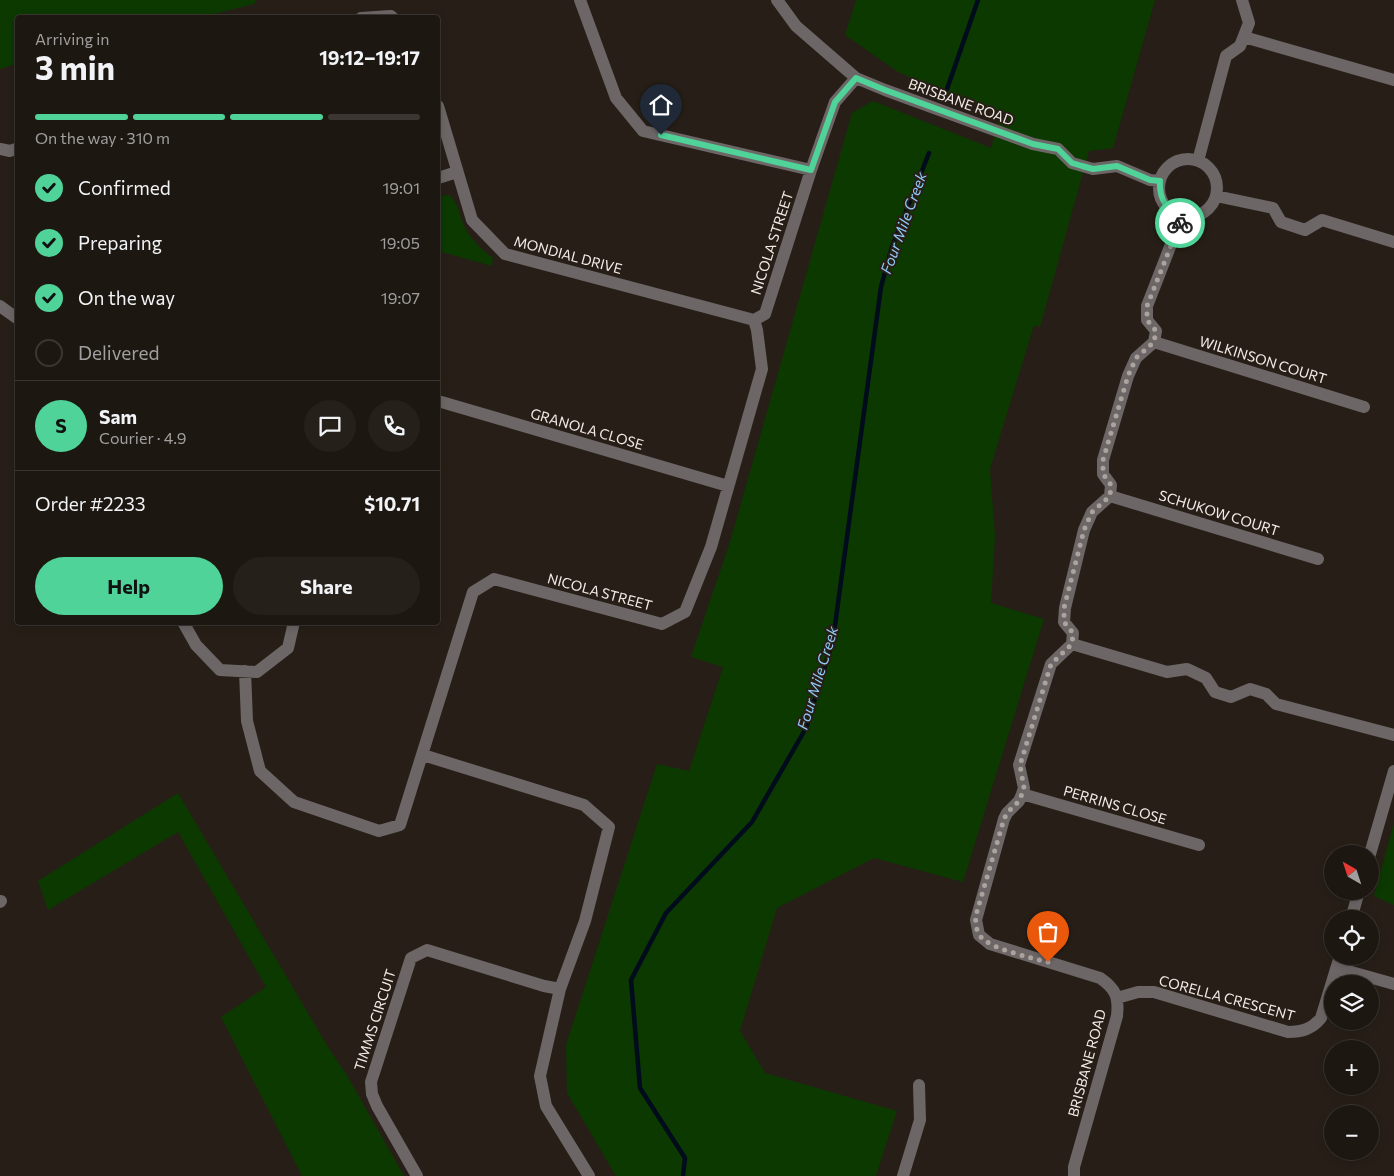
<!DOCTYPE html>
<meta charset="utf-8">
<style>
:root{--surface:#1d1711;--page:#25201a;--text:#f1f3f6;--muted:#a09f9f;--line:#3b3631;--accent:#4fd399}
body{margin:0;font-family:Commissioner,sans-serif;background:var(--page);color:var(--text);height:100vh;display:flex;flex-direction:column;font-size:19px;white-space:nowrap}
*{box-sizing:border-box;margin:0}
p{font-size:16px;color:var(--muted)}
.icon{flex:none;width:28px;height:28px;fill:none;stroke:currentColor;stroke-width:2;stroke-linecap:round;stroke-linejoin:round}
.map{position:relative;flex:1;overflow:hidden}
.sheet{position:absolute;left:15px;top:15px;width:425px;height:610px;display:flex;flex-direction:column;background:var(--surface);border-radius:5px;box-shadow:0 2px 8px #0003,0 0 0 1px var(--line)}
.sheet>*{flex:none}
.needle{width:32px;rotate:321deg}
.tools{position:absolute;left:1324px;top:845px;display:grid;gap:10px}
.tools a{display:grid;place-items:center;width:55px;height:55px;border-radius:50%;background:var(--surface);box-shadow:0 2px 8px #0003,0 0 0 1px var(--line);font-size:25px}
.pin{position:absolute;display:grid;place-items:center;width:42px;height:42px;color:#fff;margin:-51px -21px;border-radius:50% 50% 50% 0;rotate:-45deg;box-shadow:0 0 5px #0007}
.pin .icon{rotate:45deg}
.courier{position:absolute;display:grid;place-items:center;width:50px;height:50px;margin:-25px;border:4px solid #4fd399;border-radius:50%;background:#fff;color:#222;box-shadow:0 1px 6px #0007}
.headline em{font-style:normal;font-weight:700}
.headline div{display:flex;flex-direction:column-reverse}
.headline{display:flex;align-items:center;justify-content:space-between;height:85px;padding:0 20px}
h1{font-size:32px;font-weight:700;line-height:38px}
.bar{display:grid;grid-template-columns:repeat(4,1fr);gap:8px 5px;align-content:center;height:60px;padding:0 20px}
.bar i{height:6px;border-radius:4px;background:var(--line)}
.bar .current{background:var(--accent)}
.bar p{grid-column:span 4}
.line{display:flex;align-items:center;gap:12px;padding:0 20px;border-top:1px solid var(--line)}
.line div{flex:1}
.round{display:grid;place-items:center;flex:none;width:52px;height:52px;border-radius:26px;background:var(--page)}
ol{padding:0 20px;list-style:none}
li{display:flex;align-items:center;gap:15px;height:55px}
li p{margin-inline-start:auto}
li .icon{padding:5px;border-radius:50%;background:var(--accent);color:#111;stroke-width:4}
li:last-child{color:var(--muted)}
li i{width:28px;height:28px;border:2px solid var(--line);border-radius:50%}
.action{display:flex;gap:10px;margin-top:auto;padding:10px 20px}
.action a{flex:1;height:58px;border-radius:30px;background:var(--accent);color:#111;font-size:20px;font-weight:700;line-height:58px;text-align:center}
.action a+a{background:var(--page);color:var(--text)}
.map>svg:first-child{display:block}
.green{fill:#0c3900}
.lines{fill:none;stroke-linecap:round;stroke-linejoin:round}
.stream{stroke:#000c1c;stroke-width:4.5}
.street{stroke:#6d6667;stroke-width:12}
.done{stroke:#aba49e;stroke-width:5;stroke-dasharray:0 9}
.route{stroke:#4fd399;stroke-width:6}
.labels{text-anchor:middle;stroke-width:4;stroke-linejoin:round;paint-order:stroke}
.street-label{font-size:14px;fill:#f2ece7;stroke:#271f17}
.water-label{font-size:15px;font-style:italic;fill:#90caf7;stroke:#271f17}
</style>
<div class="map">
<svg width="1394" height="1176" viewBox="0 0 1394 1176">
<rect width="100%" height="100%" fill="#271f17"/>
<path class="green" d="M0 0H256L254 4 198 18H18L17 64 0 69Z
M856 0H1155L1113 148 1089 151 1040 327 1034 325 990 469 995 536 991 603 1044 619 963 882 874 858 777 908 740 1031 765 1073 897 1111 876 1176H616L567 1093 566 1045 657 764 689 771 723 667 691 657 730 542 852 113 873 101 991 148 1001 112 965 101 898 72 845 35Z
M449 195C459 203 458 212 463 223 468 237 481 249 493 258L492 266 438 251V196Z
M178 793 328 1047 348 1077 404 1176H302L221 1017 266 987 178 832 48 910 38 881Z
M1394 823V905L1374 896Z"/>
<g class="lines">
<path class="stream" d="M947 89 978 0
M683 1176 685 1158 640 1088 631 980 666 913 752 822 806 728 833 640 881 287 892 247 929 153"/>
<path class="street" d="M580 0 616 98 643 131 811 170
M777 0 796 26 856 78 885 90 1033 144 1058 149 1072 163 1093 169 1117 166 1150 180 1160 181
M361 18 391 16 393 18
M1244 37 1394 80
M438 106 472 220 505 254 754 320
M0 149 10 151 18 148
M1159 188a29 29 0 1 1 58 0a29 29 0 1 1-58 0Z
M1198 161 1226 56 1240 46 1249 23 1242 0
M438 178 457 172
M1216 196 1273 208 1281 222 1305 230 1322 220 1394 242
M0 306 18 319
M1154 342 1364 407
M438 401 728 486
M1110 496 1318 559
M183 622 196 645 220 670 257 672 288 648 294 622
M1072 644 1167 672 1187 669 1206 678 1215 692 1231 697 1250 689 1266 694 1276 704 1394 735
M245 671 247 721 260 771 294 802 379 831 400 825 473 592 494 579 662 624 685 612 711 547 762 369 757 330 754 320 765 314 811 170 835 102 856 78
M423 755 584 805 609 827 585 921 560 989 540 1076 546 1106 589 1176
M1022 794 1199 845
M1370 854 1394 771
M0 902 1 901
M1351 919 1359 891
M1337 968 1394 984
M1117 998 1138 992H1154L1288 1032C1302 1032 1312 1029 1321 1018L1340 956
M417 1176 377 1106 372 1094 371 1082 411 958 427 950 544 986 560 989
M903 1176 920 1120 919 1085
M1074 1176V1167L1117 1016C1119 997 1116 989 1100 978L990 944 979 935 976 920 1004 819 1007 813 1019 801 1022 794 1024 788 1019 765 1051 664 1072 644 1073 633 1064 622 1065 608 1084 530 1092 512 1110 496 1111 485 1103 474V460L1128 376 1136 358 1154 342 1156 331 1147 320V306L1182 216"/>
</g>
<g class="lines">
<path class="done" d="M1048 962C1032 958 991 949 981 937 976 931 975 923 976 915L1004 819 1007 813 1019 801 1022 794 1024 788 1020 765 1051 664 1072 644 1073 633 1064 622V608L1084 530 1092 512 1110 496 1111 485 1103 474V460L1128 376 1136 358 1154 342 1156 331 1147 320V306L1180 223"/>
<path class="route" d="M661 135 811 170 835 102 856 78 885 90 1033 144 1058 149 1072 163 1082 166 1093 169 1117 166 1150 180 1160 181C1159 199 1166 210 1182 216L1180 223"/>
</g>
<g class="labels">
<g class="street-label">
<text transform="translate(961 102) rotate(20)" y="5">BRISBANE ROAD</text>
<text transform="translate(772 243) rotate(-72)" y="5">NICOLA STREET</text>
<text transform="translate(568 255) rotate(15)" y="5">MONDIAL DRIVE</text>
<text transform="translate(1263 360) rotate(17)" y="5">WILKINSON COURT</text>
<text transform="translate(587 429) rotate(16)" y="5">GRANOLA CLOSE</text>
<text transform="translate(1219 513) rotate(17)" y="5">SCHUKOW COURT</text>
<text transform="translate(600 592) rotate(15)" y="5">NICOLA STREET</text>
<text transform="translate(1115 805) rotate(16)" y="5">PERRINS CLOSE</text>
<text transform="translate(1227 998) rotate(15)" y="5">CORELLA CRESCENT</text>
<text transform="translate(375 1020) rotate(-72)" y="5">TIMMS CIRCUIT</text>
<text transform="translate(1087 1063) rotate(-75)" y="5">BRISBANE ROAD</text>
</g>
<g class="water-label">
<text transform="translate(904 223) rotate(-70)" y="5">Four Mile Creek</text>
<text transform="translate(818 678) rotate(-73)" y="5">Four Mile Creek</text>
</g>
</g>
</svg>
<div class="tools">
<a><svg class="needle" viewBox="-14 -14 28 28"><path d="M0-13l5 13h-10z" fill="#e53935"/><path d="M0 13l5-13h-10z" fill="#a09f9f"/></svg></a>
<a><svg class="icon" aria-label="locate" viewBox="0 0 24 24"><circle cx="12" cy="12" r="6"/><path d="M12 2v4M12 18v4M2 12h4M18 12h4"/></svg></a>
<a><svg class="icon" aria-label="layers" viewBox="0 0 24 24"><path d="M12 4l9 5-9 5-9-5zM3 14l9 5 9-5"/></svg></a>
<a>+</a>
<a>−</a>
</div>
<div class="pin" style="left:1048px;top:962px;background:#ea580c"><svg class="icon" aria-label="bag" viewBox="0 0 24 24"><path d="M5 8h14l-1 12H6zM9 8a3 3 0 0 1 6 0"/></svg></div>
<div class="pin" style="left:661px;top:135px;background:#1f2937"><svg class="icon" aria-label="home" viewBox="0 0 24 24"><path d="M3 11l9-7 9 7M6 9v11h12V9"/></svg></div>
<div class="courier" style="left:1180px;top:223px"><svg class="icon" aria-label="bike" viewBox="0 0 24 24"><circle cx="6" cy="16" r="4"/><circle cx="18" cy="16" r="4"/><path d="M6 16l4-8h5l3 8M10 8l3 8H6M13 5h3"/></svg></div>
<section class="sheet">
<div class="headline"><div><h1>3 min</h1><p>Arriving in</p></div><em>19:12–19:17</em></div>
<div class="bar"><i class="current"></i><i class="current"></i><i class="current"></i><i></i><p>On the way · 310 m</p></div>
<ol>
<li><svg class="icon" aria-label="check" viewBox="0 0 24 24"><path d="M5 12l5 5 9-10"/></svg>Confirmed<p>19:01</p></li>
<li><svg class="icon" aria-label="check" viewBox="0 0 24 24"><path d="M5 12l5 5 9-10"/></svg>Preparing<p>19:05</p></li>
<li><svg class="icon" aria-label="check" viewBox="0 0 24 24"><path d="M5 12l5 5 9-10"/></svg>On the way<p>19:07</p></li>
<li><i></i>Delivered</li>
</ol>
<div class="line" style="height:90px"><b class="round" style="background:var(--accent);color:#111">S</b><div><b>Sam</b><p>Courier · 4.9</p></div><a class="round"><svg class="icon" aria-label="chat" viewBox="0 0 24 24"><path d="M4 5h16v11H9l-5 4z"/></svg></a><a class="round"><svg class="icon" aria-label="phone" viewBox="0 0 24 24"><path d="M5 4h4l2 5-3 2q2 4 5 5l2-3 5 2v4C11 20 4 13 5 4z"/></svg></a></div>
<div class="line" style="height:65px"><div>Order #2233</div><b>$10.71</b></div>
<div class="action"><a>Help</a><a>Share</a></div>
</section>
</div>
